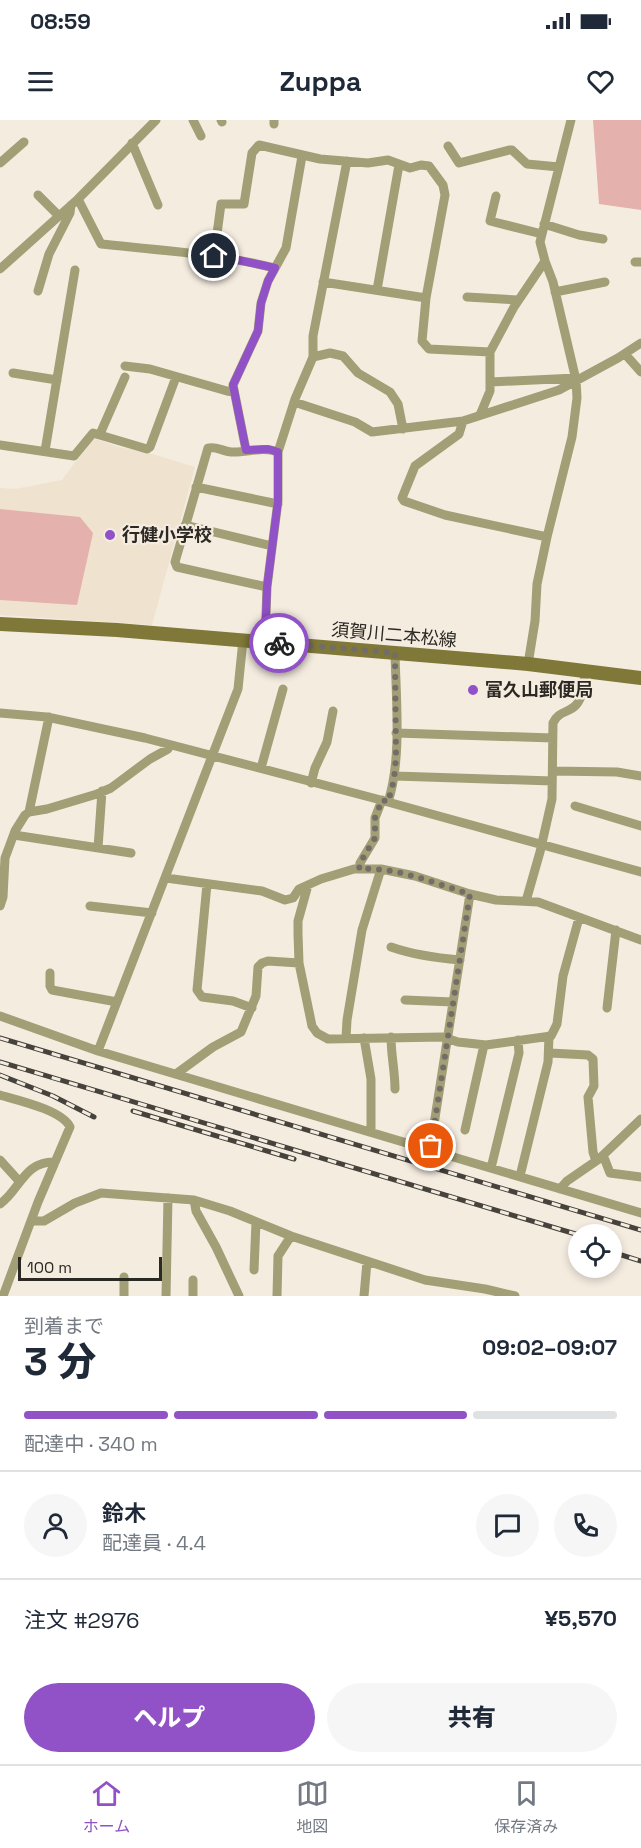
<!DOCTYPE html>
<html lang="ja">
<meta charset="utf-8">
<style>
:root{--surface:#fff;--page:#f6f6f7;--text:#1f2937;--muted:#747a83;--line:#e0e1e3;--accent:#9151c7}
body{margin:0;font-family:"Space Grotesk","Noto Sans JP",sans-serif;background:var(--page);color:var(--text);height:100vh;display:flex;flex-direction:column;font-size:22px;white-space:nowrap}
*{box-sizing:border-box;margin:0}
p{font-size:20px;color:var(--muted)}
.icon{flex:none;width:33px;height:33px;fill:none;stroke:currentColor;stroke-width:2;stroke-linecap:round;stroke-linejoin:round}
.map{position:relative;height:1176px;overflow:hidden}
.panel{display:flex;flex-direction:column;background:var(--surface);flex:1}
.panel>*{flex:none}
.fabs{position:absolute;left:568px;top:1104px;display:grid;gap:12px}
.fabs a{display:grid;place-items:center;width:54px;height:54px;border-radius:50%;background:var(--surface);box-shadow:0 3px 9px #0003;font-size:30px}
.scale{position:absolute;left:18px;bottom:15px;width:144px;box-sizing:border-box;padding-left:6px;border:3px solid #2c2924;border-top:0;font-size:16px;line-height:21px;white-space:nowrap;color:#2c2924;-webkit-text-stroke:4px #f5ece0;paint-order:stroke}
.pin{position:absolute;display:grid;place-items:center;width:51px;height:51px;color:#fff;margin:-26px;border:3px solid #fff;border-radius:50%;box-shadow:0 2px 6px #0007}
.courier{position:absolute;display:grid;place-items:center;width:60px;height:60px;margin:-30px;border:4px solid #9151c7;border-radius:50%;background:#fff;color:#222;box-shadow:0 2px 8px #0007}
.head em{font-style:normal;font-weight:800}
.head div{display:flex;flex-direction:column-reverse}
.head{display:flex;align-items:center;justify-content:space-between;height:102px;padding:0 24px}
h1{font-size:39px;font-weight:800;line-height:45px}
.bar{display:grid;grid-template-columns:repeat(4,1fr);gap:9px 6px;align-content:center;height:72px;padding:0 24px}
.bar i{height:8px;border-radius:4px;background:var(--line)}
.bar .on{background:var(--accent)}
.bar p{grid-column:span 4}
.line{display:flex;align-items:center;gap:15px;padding:0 24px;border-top:2px solid var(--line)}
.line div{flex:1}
.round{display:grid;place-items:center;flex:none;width:63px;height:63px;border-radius:32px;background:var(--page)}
.cta{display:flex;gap:12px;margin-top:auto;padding:12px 24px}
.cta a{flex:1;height:69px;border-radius:36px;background:var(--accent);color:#fff;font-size:24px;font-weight:800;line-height:69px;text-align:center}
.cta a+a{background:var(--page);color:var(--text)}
.status{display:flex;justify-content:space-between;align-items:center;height:42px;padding:0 30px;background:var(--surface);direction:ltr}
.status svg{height:16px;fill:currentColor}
header{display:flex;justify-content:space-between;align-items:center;height:78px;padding:0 24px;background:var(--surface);font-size:27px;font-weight:800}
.dock{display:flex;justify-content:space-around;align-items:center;height:84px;border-top:2px solid var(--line);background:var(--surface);font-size:16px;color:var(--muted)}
.dock a{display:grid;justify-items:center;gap:3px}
.dock .on{color:var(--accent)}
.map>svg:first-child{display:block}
.built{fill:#efe2cf}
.green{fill:#e5b1ac}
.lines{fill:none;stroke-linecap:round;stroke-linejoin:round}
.minor{stroke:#a29e75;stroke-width:9}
.secondary{stroke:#7f7838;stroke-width:14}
.rail-casing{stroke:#46423c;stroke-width:5}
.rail{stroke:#f5ece0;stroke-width:3;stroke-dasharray:9;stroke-linecap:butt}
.done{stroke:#726d66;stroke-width:6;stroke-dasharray:0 10.8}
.route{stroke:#9151c7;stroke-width:8}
.poi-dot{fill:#9151c7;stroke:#f5ece0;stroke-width:2}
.labels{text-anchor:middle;stroke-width:4.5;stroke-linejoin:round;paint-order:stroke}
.poi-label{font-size:18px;font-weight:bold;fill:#2c2924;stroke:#f5ece0;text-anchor:start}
.street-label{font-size:18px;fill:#2c2924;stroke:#f5ece0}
</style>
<div class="status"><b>08:59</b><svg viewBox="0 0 49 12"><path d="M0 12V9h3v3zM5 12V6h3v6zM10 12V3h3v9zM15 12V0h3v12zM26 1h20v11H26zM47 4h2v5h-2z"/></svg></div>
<header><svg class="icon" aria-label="menu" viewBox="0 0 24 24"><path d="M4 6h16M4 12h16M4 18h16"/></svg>Zuppa<svg class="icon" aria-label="heart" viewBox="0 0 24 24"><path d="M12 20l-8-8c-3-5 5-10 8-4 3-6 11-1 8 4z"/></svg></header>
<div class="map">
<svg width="641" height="1176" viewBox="0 0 641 1176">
<rect width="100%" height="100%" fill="#f5ece0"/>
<path class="built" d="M93 318 119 327 149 333 195 347 152 505 0 495V368L15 369 62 360Z"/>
<path class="green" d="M593 0H641V90L599 84Z
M0 389 80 397 93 413 77 485 0 480Z"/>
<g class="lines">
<path class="minor" d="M193 0 201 16
M221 0 222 2
M274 4V0
M132 23 158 85
M448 26 459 43 509 30H512L527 44 559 47
M0 43 24 22
M38 75 59 96
M496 76 490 101 542 114
M78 79 101 124C159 130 218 134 275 148
M544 104 579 115 603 119
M214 136 221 84H244L252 33 259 25 320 39 368 43 388 40 410 48 421 45 429 46 443 65 445 75 426 178 422 221 429 229 490 232
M635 142H641
M0 149 78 79 156 0
M323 162 426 178
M377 170 399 45
M38 171 49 134 70 93 71 85
M555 172 605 162
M467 177 518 180
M625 234 641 252
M313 237V216L347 41
M125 246 150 249 227 271 233 272
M13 253 57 260
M491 262 576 258
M294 282 355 302 372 312 463 301 559 270 618 238 641 223
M480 295 490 271V232L514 187 545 141
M463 301 459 314 415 346 402 378 404 381 445 395 547 417
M100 314 125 257
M0 325 74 336 93 313 147 329 150 327 176 257
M246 330 233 265 258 211 261 183 268 161 286 128 302 36
M45 331 75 150
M196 367 278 384
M185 405 272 426
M267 467 177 447 175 442 208 328C216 326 222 331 231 332 247 333 262 326 278 332
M265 522 267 467 278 381V332L295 279 313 237 330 233 343 236 358 253 390 272 398 284 403 309
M528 544 535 501 537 464 547 417 572 317 577 278 576 260 553 162 545 141 540 122 571 0
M0 593 47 597 145 618 377 679 641 752
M396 613 553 618
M261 648 283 569
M553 651 617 652 641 656
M395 656 552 661
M311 663 315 648 327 622 333 591
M388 682C402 640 396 578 395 533
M575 686 641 706
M29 692 49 597
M14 715 131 733
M98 728 102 671
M359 749 360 743 375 718V698L382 680
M166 758 262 771 285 780 293 778 299 769 321 759 354 749H381L415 756 470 774 496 780 538 782 641 820
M207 764 197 870 202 877 233 881 252 888
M308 765 298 801V814L299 843 312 906 317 913 328 919 443 917 458 922 486 925 551 916 557 904 563 856 579 798
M526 781 540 732 552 679 553 603C558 591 569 593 576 585 584 576 584 561 585 551
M0 786 3 777 5 738 15 711 25 695 29 692 47 689 97 674 111 668 150 639 168 629 170 625
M90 786 152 793
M391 827C414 835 436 838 460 840
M50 853V866L52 870 117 882
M405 880 453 882
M607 888 616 810
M0 896 98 931 641 1093
M391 917C391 935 395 951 395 969
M346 918 347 900 362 810 381 749
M364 918 371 959V1012
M98 931 238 569 243 520
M550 933 588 935 593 939 594 966 588 977 593 1032 596 1041
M176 954 213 927 241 912 256 876 258 847 262 843 268 841 299 843
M0 975C17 980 62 990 70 1007L38 1082 3 1176
M465 1010 484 925
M430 1030 470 774
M603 1035 610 1053 641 1057
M0 1040 19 1061
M491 1048 519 933 518 920
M520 1056 548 942 549 916
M560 1069 567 1061 599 1039 641 999
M194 1080 196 1091 216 1127 239 1176
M0 1084C20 1070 24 1041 55 1042
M31 1101H44L75 1083 101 1073 194 1080 230 1091 291 1116 425 1160 485 1169 515 1176
M254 1150 256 1102
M124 1176V1157
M166 1176 168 1078
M193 1176V1160
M277 1176 278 1136 291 1116
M364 1176 367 1142"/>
<path class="secondary" d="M0 504 117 510 528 544 641 558"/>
<g class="rail-casing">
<path id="rail" d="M0 918 641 1110
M0 942 579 1115
M0 955 53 976 94 997
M133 991 294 1039
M612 1132 641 1141"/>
</g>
<use href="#rail" class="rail"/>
</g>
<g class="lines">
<path class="done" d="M279 523 395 533 396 637 394 660 388 682 382 680 375 698V718L360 743 359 749C398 747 433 763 470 774L431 1026"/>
<path class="route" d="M214 136 238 140 275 148 268 161 261 183 258 211 233 265 246 330 268 329 278 332V381L267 467 265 522 279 523"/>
</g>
<g class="poi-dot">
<circle cx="110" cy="415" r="6"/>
<circle cx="473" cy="570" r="6"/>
</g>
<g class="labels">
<g class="poi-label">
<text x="122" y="421">行健小学校</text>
<text x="485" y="576">富久山郵便局</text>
</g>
<g class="street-label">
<text transform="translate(394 515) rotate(5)" y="6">須賀川二本松線</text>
</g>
</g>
</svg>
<div class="fabs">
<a><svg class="icon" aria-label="locate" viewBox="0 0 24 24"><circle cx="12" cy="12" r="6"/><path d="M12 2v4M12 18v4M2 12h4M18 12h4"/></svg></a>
</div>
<div class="scale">100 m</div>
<div class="pin" style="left:431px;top:1026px;background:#ea580c"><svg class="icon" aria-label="bag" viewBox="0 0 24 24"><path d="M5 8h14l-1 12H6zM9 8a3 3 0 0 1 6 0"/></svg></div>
<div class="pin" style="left:214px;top:136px;background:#1f2937"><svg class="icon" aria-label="home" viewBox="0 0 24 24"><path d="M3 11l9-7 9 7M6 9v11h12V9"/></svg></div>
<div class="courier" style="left:279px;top:523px"><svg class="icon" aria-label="bike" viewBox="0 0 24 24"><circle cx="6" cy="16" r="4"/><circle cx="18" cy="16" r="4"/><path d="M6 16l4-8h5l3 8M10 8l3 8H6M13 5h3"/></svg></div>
</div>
<section class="panel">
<div class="head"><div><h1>3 分</h1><p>到着まで</p></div><em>09:02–09:07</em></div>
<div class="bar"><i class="on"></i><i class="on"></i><i class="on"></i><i></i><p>配達中 · 340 m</p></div>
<div class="line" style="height:108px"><a class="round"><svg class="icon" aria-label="person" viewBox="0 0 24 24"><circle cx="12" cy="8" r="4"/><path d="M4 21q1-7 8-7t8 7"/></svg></a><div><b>鈴木</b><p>配達員 · 4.4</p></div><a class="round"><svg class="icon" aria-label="chat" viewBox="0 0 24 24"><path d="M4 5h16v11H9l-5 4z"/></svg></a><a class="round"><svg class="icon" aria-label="phone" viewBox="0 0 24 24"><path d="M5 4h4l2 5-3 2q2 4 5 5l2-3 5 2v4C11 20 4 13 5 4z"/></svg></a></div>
<div class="line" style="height:78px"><div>注文 #2976</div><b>¥5,570</b></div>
<div class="cta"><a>ヘルプ</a><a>共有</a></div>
</section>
<nav class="dock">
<a class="on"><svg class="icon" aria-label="home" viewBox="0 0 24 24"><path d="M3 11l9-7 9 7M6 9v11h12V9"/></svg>ホーム</a>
<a><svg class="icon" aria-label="map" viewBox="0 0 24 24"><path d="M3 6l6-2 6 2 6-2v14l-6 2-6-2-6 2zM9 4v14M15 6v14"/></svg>地図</a>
<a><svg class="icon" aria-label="saved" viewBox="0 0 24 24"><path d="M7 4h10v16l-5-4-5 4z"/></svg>保存済み</a>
</nav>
